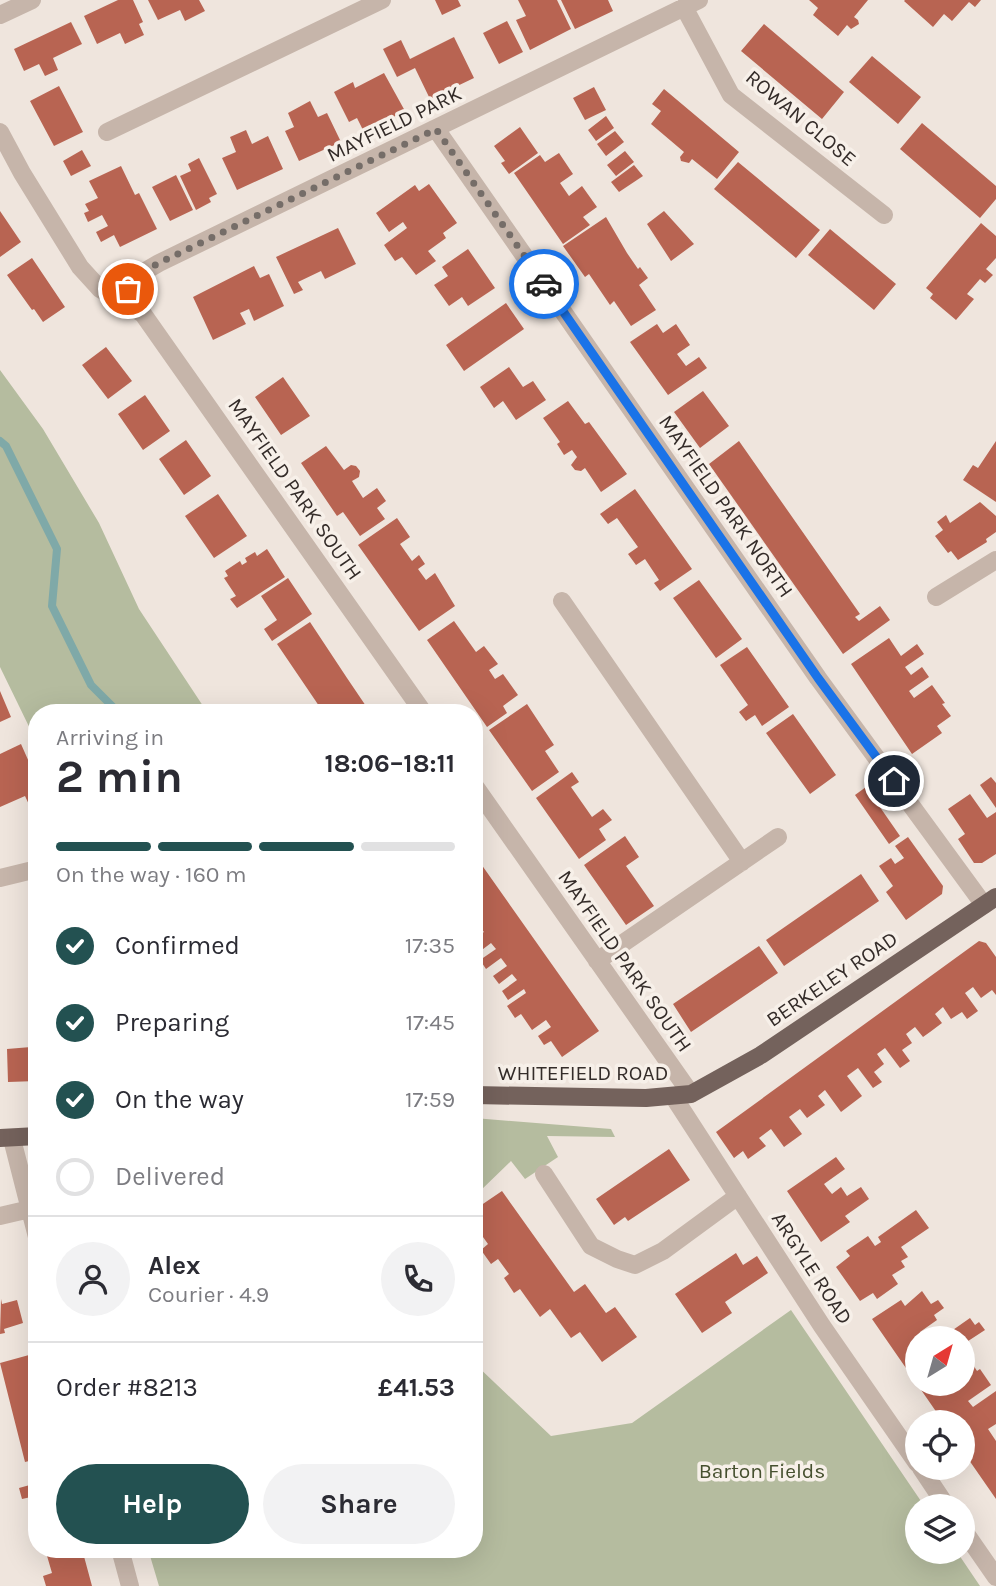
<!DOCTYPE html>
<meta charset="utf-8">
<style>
:root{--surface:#fff;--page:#f2f2f3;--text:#2b2b33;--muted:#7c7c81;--line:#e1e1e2;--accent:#235151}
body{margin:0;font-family:Karla,sans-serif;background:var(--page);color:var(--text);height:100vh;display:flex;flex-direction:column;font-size:26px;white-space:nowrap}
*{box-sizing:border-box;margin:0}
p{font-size:23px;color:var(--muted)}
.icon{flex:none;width:38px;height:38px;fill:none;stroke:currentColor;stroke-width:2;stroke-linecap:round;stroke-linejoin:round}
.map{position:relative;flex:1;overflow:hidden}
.sheet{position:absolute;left:28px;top:704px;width:455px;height:854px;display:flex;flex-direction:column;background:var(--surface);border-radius:28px;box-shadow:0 7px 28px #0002}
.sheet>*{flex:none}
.needle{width:46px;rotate:37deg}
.buttons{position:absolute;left:905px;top:1326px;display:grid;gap:14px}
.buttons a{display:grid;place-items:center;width:70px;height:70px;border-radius:50%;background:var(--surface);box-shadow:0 7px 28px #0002;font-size:35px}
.pin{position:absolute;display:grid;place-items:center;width:60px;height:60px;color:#fff;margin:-30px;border:4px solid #fff;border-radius:50%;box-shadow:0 2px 7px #0007}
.courier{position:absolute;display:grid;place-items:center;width:70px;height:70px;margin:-35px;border:5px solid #1a73e8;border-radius:50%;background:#fff;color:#222;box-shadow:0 2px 9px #0007}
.headline em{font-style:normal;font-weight:700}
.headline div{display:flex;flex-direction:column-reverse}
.headline{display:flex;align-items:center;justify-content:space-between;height:119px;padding:0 28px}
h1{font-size:46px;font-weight:700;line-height:52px}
.bar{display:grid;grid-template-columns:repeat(4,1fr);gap:10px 7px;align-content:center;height:84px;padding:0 28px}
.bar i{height:9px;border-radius:5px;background:var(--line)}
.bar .current{background:var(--accent)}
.bar p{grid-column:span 4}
.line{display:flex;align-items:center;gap:18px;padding:0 28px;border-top:2px solid var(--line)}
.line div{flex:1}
.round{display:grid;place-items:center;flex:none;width:74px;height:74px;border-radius:37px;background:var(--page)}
ol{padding:0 28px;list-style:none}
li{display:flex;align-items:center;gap:21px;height:77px}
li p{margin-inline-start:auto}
li .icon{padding:7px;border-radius:50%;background:var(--accent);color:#fff;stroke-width:4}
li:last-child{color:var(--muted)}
li i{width:38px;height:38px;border:4px solid var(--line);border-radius:50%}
.cta{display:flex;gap:14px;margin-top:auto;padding:14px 28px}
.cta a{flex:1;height:80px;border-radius:42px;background:var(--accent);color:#fff;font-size:28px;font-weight:700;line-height:80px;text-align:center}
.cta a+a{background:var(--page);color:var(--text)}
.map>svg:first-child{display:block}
.green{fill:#b5bc9f}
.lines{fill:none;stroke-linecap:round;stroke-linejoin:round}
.stream{stroke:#7fa9a8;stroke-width:8}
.building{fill:#b86452}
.minor{stroke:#c6b5aa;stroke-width:18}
.major{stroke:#74625c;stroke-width:18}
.done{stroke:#756d68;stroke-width:7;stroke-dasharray:0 12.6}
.route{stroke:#1a73e8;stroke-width:9}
.labels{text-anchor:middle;stroke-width:7;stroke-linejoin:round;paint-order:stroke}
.street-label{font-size:21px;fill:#342c29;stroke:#f7f0e9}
.park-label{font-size:21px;fill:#46502f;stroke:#f7f0e9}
</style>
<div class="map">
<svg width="996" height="1586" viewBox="0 0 996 1586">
<rect width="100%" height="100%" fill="#efe5dd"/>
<path class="green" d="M0 370 43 429 99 523 139 609 207 712H37V743L0 667Z
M474 1118 611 1129 615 1137 547 1136 558 1157 525 1179 511 1161 479 1192 474 1186Z
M791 1310 925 1507H917V1552H957L980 1586H159L148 1549H474V1363L551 1436 632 1423Z"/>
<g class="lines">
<path class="stream" d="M0 441 6 446 57 549 52 606 91 685 118 712"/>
</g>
<path class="building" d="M118 0H133L143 22 139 24 144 35 125 44 120 33 97 44 84 16Z
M148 0H199L205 11 185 21 180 10 158 20Z
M435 0H458L461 6 442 15Z
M518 0H557L571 29 530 50 516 20 526 16Z
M561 0H608L613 11 575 29Z
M809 0H868L854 17 858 20 859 24 851 29 847 25 838 36 813 15 818 8Z
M905 0H981L975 7 969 2 952 21 944 14 933 27 904 1Z
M507 21 523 52 499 64 483 33Z
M71 22 82 44 53 58 58 70 45 76 39 64 24 71 14 49Z
M764 24 844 92 822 119 741 51Z
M454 37 474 78 430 99 415 68 397 77 383 49 401 40 410 59Z
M872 56 921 97 898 124 849 82Z
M384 73 405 111 364 132 357 118 349 122 334 92 353 82 355 88Z
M59 86 83 132 54 146 30 101Z
M594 87 606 110 585 120 573 98Z
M664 89 739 152 717 179 692 159 689 163 681 161 680 157 684 152 651 124 661 111 652 104Z
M310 101 318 117 327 113 341 142 299 161 285 131 294 127 288 113Z
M606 116 614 128 596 141 588 130Z
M922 123 996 186V199L980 218 900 149Z
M520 127 538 153 509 174 501 163 505 161 494 146Z
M246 130 252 144 268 136 283 169 237 190 222 158 236 152 230 137Z
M615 131 624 142 606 156 597 144Z
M82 150 91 166 71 176 63 161Z
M625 151 634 162 616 176 607 165Z
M559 153 573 174 560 183 569 196 582 186 597 207 583 217 590 225 563 244 514 173 540 155 545 162Z
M199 158 217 194 209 198 211 202 196 210 180 176 191 171 188 164Z
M738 162 820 230 796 258 714 189Z
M634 165 643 176 619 192 611 182Z
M121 166 135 195 139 193 157 229 120 247 114 235 101 242 96 232 108 226 102 215 88 222 84 213 89 211 85 204 98 198 89 181Z
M176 175 193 210 170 221 152 187Z
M429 184 457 223 443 233 446 238 428 251 436 261 416 275 402 257 395 261 384 245 407 228 403 222 389 232 376 213 415 185 419 191Z
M0 211 21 242 0 257Z
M664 211 694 244 671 261 647 224Z
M606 217 627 253 638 269 640 267 648 278 639 285 656 310 631 326 614 301 610 305 589 274 585 277 563 246Z
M981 223 996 236V258L986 269 993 275 985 283 980 279 967 294 974 299 956 320 930 298 933 294 926 288Z
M338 228 356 264 325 279 321 271 298 282 303 290 294 294 276 257Z
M830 229 896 284 874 310 808 255Z
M468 249 495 288 468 306 462 297 449 306 434 285 448 276 442 267Z
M32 258 65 307 43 322 34 309 32 310 7 275Z
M254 266 260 278 269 274 284 306 254 321 249 309 240 313 246 324 213 340 193 297Z
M506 303 524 329 464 371 446 345Z
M657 324 663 333 676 324 690 345 677 354 686 366 699 357 707 368 668 395 630 342Z
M106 347 132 381 108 399 82 365Z
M509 367 523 387 533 381 546 400 516 420 503 401 494 408 480 387Z
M283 377 310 416 281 435 255 397Z
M703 391 729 426 700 448 674 412Z
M145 395 170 431 143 450 118 414Z
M568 401 585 424 589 422 627 474 601 492 585 468 581 471 575 470 571 465 577 457 572 450 564 455 557 444 560 442 543 418Z
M186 440 211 476 184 495 159 459Z
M739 441 860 614 855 617 859 621 880 606 890 620 843 654 709 464Z
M996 441V502L963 480 973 465 978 468Z
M326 446 344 470 351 465 356 466 360 471 359 477 352 481 363 498 377 488 386 501 377 508 385 519 360 536 343 512 337 516 301 463Z
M635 489 692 569 660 591 654 583 659 580 645 559 636 565 628 554 638 547 617 518 608 524 600 514Z
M218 494 247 536 214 558 185 516Z
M980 502 996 516V532L986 539 987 542 958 560 951 551 948 553 935 536 943 530 937 522 946 515 950 523Z
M397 518 410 537 400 544 412 561 419 555 425 564 418 569 426 580 435 573 455 606 419 631 358 545Z
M267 549 285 577 237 608 230 599 236 596 224 578 228 576 225 571 240 561 242 565 247 562 245 558 255 552 257 556Z
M288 578 312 614 272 641 264 629 277 620 261 596Z
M699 580 742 639 716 658 673 598Z
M454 621 476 652 484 646 498 664 489 670 495 679 503 674 518 695 503 706 507 713 487 727 427 640Z
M310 622 347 678 370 712H323L315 700 277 644Z
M889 638 901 656 917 644 924 654 905 667 911 675 922 667 929 677 909 691 914 698 932 685 945 703 942 704 951 716 937 726 942 733 912 754 851 664Z
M747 647 789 707 762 726 755 715 746 721 739 712 748 705 720 665Z
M0 691 11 717 0 722Z
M527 704 554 745 545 751 559 772 532 791 489 730Z
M793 714 836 775 810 794 766 733Z
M21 744 37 780V808L32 811 25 796 0 807V754Z
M572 772 579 782 571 787 592 817 603 809 612 820 599 829 606 840 579 859 536 798Z
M991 777 996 783V808L980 785Z
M866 787 900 836 889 844 855 795Z
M970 794 987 818 996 812V854L982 863H974L958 839 965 834 948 809Z
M625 836 639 857 626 866 654 906 626 925 584 865Z
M908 837 943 886 942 894 906 920 886 892 893 886 879 866 891 858 895 864 904 858 895 846Z
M474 854 599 1031 562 1057 551 1041 544 1045 538 1036 551 1027 546 1020 532 1030 521 1014 515 1018 507 1006 526 993 524 989 508 1000 502 991 517 980 512 974 499 984 493 976 507 966 501 958 486 969 480 960 496 949 491 943 474 956V938L484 932 480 927 474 931Z
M861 874 879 901 784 966 766 940Z
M979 941 986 943 996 957V995L992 990 981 998 973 987 965 993 978 1011 967 1019 962 1012 951 1019 943 1007 935 1014 942 1023 930 1032 923 1037 915 1027 906 1034 912 1043 902 1050 910 1061 900 1068 885 1048 877 1054 884 1064 874 1072 882 1082 873 1088 858 1068 847 1076 862 1096 841 1112 825 1090 818 1096 825 1105 807 1118 800 1109 789 1117 802 1134 784 1147 771 1129 759 1138 766 1146 748 1159 743 1151 734 1158 716 1132Z
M759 946 778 973 691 1032 673 1004Z
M31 1047H37V1081L8 1082 7 1049Z
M669 1149 690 1180 628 1221 625 1217 614 1225 596 1199Z
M836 1157 845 1169 824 1184 827 1188 832 1194 841 1187 847 1196 861 1187 869 1199 845 1216 850 1222 821 1242 787 1191Z
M502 1191 574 1292 585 1284 606 1313 615 1307 637 1337 602 1362 580 1332 571 1338 550 1309 540 1317 520 1289 514 1293 504 1278 509 1274 498 1259 491 1264 481 1250 488 1244 478 1230 474 1232V1210Z
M916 1210 929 1228 901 1247 908 1257 901 1261 905 1267 892 1275 898 1284 877 1299 873 1293 860 1301 836 1267 850 1256 846 1251 868 1236 875 1246 881 1242 878 1237Z
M736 1253 743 1265 757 1256 768 1273 725 1302 732 1313 702 1333 675 1294Z
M922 1291 931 1304 938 1300 944 1308 934 1315 937 1320 920 1332 925 1339H917V1384L872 1319 901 1300 905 1306Z
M1 1299 2 1304 17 1300 23 1323 4 1329 5 1333 0 1334Z
M970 1318 975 1325 979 1322 985 1330 962 1345V1339H930L947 1327 950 1332Z
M29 1355 37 1384V1459L25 1462 0 1363Z
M970 1360 977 1371 980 1369 991 1385 968 1401 973 1407 996 1391V1424L988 1429 996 1441V1499L962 1450V1423H944L917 1384H962V1365Z
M37 1483V1514H36L31 1497 22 1499 19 1488Z
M45 1549H82L92 1586H46L43 1576 52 1573Z"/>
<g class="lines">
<path class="minor" d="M684 7 731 95 884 215
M0 15 32 0
M436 129 818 678 984 905
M0 132 22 173 80 267 100 289 143 314 423 712
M107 132 382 0
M121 301 135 277 159 263 699 0
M936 597 996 560
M562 601 742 862
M474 785 691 1094
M0 878 37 869
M597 961 778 837
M673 1096 822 1326 917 1463
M12 1139 37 1237
M544 1174 591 1246 617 1259 635 1265 663 1251 738 1196
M0 1216 30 1209
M921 1468 947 1507
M962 1528 996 1577
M120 1549 130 1586"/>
<path class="major" d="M474 1095 646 1098 691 1094 761 1055 996 897
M0 1138 37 1136"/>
</g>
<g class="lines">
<path class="done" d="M128 289 135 276 159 263 436 129 544 284"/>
<path class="route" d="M544 284 818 678 894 781"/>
</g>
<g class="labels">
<g class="street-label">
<text transform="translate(801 118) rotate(40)" y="7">ROWAN CLOSE</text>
<text transform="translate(394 124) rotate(-26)" y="7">MAYFIELD PARK</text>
<text transform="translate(295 489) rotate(55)" y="7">MAYFIELD PARK SOUTH</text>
<text transform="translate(726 506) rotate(55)" y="7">MAYFIELD PARK NORTH</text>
<text transform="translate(625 961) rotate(55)" y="7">MAYFIELD PARK SOUTH</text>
<text transform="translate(832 979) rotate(-34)" y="7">BERKELEY ROAD</text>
<text x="583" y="1080">WHITEFIELD ROAD</text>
<text transform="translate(812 1268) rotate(57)" y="7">ARGYLE ROAD</text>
</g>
<g class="park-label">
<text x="762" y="1478">Barton Fields</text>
</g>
</g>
</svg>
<div class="buttons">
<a><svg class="needle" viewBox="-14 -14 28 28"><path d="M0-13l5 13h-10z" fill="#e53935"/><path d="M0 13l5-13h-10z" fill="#7c7c81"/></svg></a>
<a><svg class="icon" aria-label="locate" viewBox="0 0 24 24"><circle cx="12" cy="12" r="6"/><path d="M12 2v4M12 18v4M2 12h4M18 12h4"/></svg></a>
<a><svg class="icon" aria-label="layers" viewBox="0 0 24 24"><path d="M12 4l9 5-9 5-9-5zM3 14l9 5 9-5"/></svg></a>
</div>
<div class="pin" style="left:128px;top:289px;background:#ea580c"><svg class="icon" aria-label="bag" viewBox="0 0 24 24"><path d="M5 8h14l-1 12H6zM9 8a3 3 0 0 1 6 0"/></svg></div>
<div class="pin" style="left:894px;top:781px;background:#1f2937"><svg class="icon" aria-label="home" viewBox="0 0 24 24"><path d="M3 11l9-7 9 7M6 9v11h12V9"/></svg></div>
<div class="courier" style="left:544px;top:284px"><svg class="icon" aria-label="car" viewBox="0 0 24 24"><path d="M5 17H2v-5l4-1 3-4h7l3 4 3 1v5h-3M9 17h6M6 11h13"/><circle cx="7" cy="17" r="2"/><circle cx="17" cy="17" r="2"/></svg></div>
<section class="sheet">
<div class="headline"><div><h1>2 min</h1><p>Arriving in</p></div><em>18:06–18:11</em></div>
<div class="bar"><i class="current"></i><i class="current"></i><i class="current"></i><i></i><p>On the way · 160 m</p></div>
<ol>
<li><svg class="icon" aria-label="check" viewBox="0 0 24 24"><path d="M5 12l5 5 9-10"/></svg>Confirmed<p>17:35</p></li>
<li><svg class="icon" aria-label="check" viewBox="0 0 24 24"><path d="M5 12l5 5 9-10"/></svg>Preparing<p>17:45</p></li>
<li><svg class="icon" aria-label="check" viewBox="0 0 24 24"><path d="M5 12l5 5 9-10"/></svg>On the way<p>17:59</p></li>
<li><i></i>Delivered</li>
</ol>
<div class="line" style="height:126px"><a class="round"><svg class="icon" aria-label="person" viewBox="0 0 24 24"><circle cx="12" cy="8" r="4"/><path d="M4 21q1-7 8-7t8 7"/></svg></a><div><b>Alex</b><p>Courier · 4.9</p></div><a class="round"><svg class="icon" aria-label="phone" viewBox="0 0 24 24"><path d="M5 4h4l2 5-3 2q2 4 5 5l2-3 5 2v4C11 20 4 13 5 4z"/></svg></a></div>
<div class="line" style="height:91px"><div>Order #8213</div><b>£41.53</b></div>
<div class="cta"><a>Help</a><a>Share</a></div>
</section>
</div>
